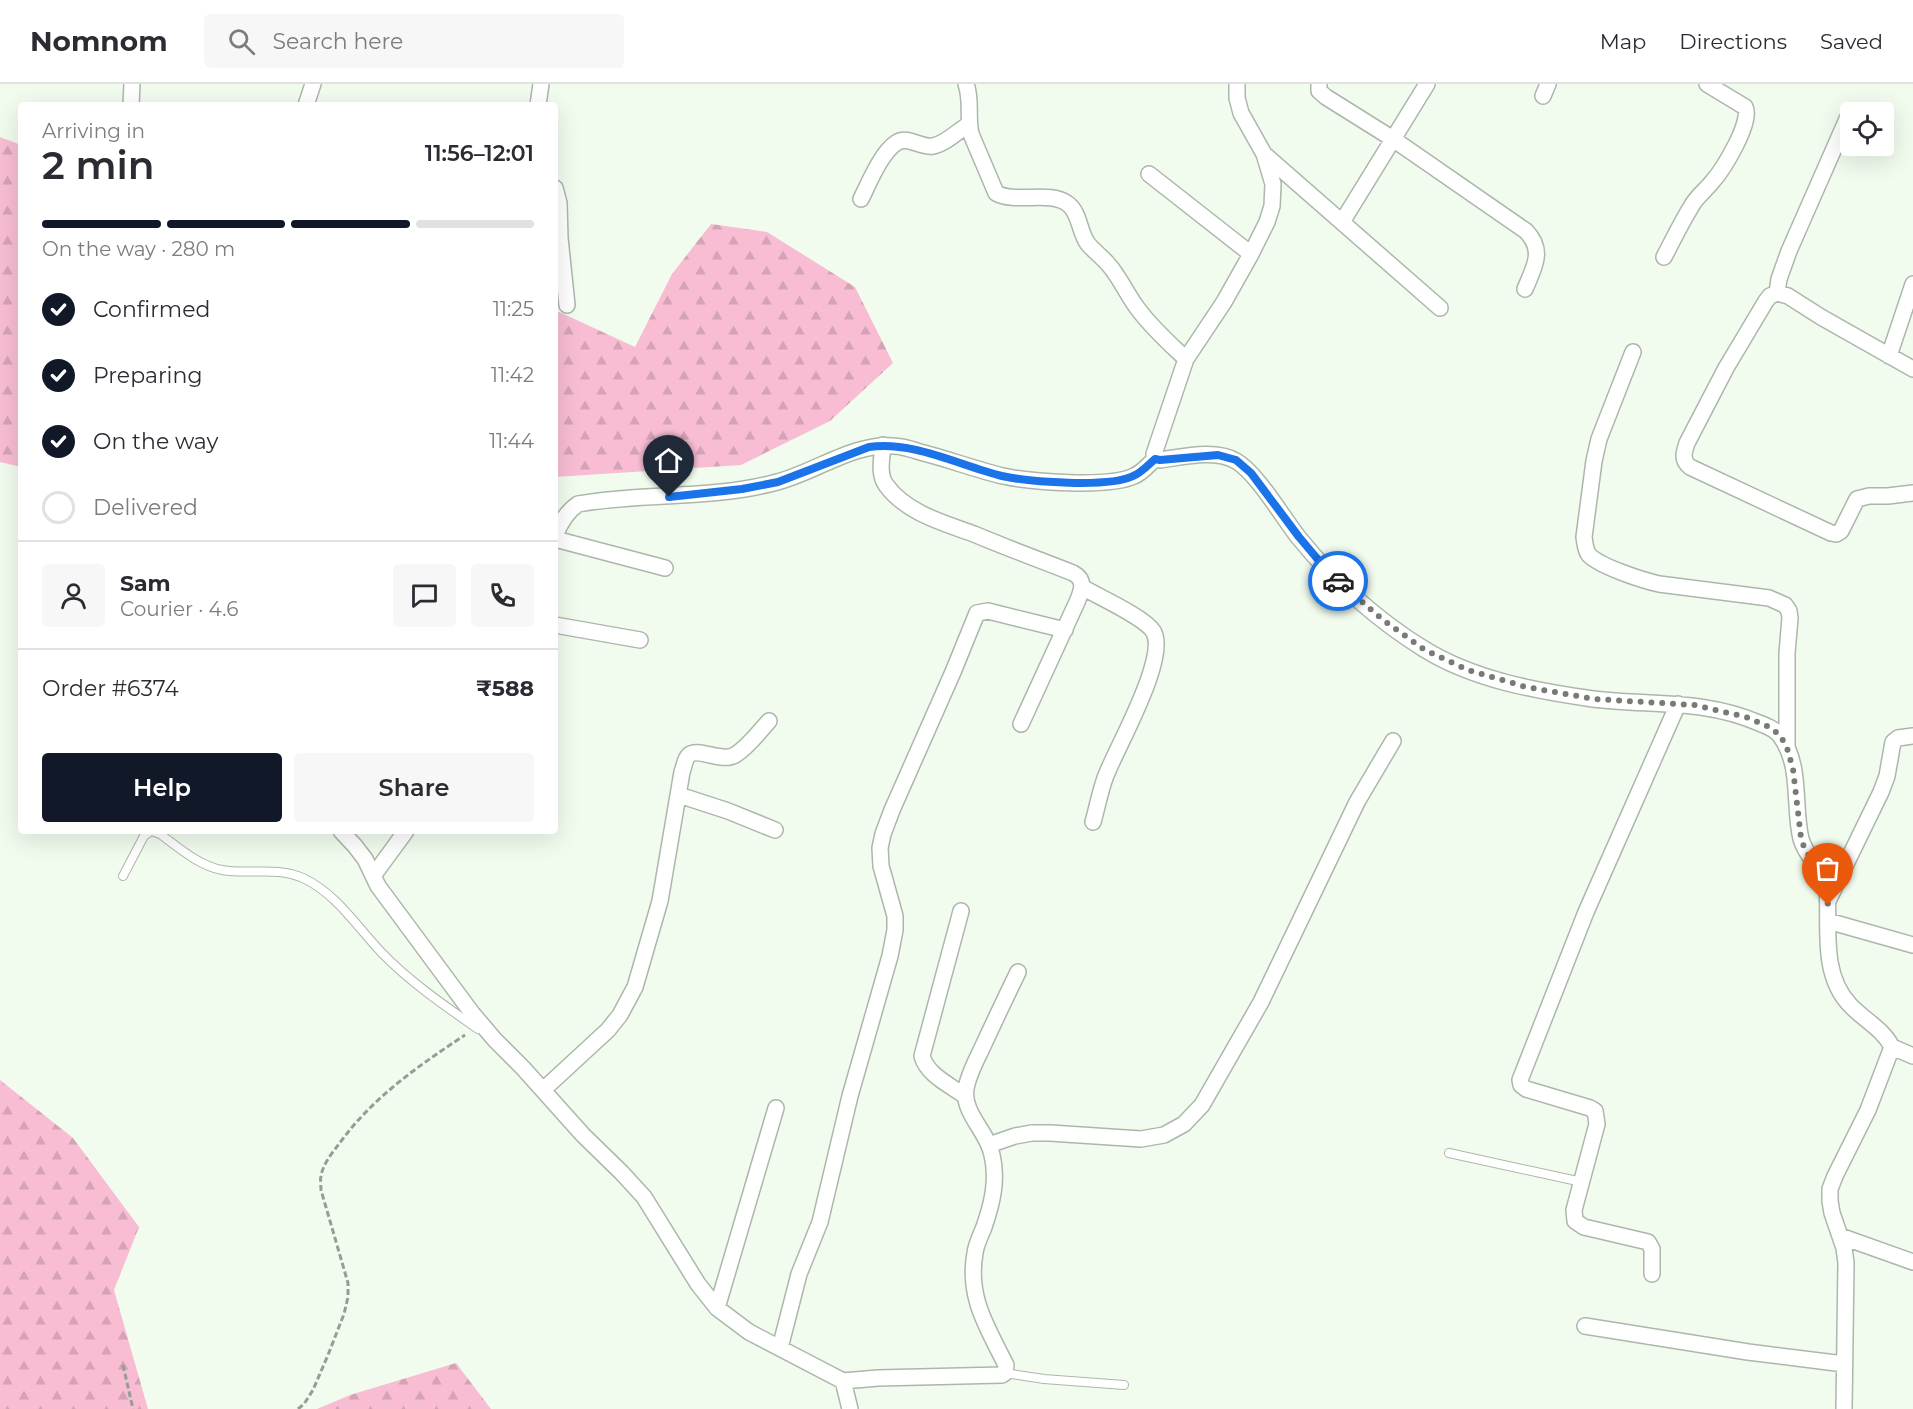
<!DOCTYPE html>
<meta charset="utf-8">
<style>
:root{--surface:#fff;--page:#f7f7f7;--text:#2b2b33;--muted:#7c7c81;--line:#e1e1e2;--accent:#111827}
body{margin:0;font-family:Montserrat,sans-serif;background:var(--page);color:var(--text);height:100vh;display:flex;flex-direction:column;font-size:22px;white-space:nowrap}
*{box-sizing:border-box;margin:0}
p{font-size:20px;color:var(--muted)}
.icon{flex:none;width:33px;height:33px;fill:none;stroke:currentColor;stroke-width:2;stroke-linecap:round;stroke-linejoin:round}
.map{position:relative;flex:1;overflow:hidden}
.details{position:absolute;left:18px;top:18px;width:540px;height:732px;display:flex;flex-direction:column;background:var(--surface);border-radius:6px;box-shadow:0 6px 24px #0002}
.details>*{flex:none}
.fabs{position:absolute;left:1840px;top:18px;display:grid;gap:12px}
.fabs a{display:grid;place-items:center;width:54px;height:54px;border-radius:6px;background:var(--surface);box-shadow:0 6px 24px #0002;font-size:30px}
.pin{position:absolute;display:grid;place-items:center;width:51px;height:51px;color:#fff;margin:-62px -26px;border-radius:50% 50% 50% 0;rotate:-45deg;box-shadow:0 0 6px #0007}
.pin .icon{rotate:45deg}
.courier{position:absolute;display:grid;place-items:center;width:60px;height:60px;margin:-30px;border:4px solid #1a73e8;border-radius:50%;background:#fff;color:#222;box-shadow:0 2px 8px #0007}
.overview em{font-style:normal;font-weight:600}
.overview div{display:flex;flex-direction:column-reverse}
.overview{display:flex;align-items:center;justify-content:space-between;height:102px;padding:0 24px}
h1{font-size:39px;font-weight:600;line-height:45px}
.bar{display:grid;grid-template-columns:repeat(4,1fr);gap:9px 6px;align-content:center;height:72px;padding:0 24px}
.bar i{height:8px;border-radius:4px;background:var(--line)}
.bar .active{background:var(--accent)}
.bar p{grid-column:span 4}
.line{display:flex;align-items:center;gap:15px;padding:0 24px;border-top:2px solid var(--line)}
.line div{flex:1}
.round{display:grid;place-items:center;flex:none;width:63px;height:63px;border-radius:6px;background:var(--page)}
ol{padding:0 24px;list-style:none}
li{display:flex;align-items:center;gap:18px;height:66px}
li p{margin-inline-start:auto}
li .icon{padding:6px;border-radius:50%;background:var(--accent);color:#fff;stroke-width:4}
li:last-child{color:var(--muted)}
li i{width:33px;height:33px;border:3px solid var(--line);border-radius:50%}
.cta{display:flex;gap:12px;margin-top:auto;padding:12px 24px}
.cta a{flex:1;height:69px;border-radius:6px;background:var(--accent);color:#fff;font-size:24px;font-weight:600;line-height:69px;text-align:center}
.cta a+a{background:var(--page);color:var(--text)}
header{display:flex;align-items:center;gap:36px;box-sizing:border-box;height:84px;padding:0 30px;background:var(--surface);border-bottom:2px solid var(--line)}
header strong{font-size:28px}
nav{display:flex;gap:33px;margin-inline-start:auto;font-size:21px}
.search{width:420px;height:54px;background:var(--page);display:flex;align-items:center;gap:15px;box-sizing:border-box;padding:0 21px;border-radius:6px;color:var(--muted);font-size:22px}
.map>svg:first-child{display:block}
.forest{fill:url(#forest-firs)}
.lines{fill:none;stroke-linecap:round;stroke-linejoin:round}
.lane-casing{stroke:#acb7ab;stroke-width:10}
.street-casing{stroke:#acb7ab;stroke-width:18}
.path{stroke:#969d94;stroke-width:3;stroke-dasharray:6 3;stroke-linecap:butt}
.lane{stroke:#fff;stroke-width:8}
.street{stroke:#fff;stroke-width:15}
.done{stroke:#767c74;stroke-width:6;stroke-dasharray:0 10.8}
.route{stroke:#1a73e8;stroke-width:8}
</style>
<header>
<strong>Nomnom</strong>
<div class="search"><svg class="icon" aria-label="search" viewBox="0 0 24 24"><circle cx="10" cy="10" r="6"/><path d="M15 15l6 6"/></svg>Search here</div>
<nav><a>Map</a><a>Directions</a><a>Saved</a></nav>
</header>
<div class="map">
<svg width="1913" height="1325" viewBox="0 0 1913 1325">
<defs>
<pattern id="forest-firs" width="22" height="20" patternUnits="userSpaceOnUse" patternTransform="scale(1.5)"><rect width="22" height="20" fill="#f8bdd3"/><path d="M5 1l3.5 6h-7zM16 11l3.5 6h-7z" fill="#d5a3b6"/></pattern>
</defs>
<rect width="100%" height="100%" fill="#f1fcef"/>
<path class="forest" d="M0 53 21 61V383L0 378Z
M711 140 767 148 855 203 893 279 830 337 741 381 555 393V226L635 263 672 190Z
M0 996 73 1054 139 1143 114 1206 148 1325H0Z
M456 1279 491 1325H317L350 1311Z"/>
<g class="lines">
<g class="lane-casing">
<path id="lane" d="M152 747 160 750C178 763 199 782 222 786 249 791 276 782 303 794 337 810 357 843 382 869 410 898 445 922 478 945
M123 792 144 752 151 747
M1449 1069 1582 1098
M1005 1289 1044 1295 1124 1301"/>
</g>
<g class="street-casing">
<path id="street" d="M966 0C972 16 967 33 971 50L996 109C1016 120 1050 106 1068 120 1080 129 1079 148 1088 160 1094 167 1102 173 1108 180 1120 193 1127 211 1138 225 1152 244 1169 259 1186 275
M1237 0V14L1241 29 1264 70 1273 100 1272 122 1267 138 1251 170 1224 218 1186 275 1154 370 1155 375 1160 376C1183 373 1215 365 1236 377 1257 389 1283 434 1299 454 1334 497 1377 536 1424 565 1474 596 1537 607 1593 615 1651 622 1704 615 1759 639 1767 642 1777 646 1781 653 1802 683 1793 722 1801 755 1806 773 1822 784 1827 802 1830 841 1820 890 1850 921 1864 936 1883 945 1892 963L1868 1026 1835 1092 1830 1105V1117L1832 1129 1844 1164 1846 1179 1844 1325
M1319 0V7L1326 13 1393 55 1526 147C1545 167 1534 183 1525 205
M1543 12 1548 0
M131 21 132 0
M306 21 313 0
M538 21 541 0
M1264 70 1440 224
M1149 90 1251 170
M555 104 559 119 560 154 567 221
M861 115C869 99 881 69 896 59 908 51 920 64 933 62 945 60 958 47 969 40
M1342 138 1427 0
M1664 173C1673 156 1681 139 1691 123 1696 113 1705 107 1712 98 1723 86 1753 37 1745 23L1707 0
M1777 209 1779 195 1789 167 1847 35
M1633 268 1599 355 1594 377 1584 453C1585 459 1585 466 1589 471 1601 483 1642 496 1659 500L1769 514 1785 521 1789 527 1790 534 1787 569V664
M1889 272 1913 200
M1913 285 1821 233 1788 212 1777 209 1770 212 1766 217 1726 284 1687 359C1684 368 1681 376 1690 383L1831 449 1836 450 1841 447 1857 415 1869 412H1888L1913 409
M883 361C882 374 878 390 886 401 906 429 944 439 974 450 1007 464 1040 476 1073 489 1086 496 1082 506 1077 518L1021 640
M555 452C560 439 566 428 578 420 644 408 712 416 777 398 813 389 856 358 893 362 902 362 911 365 920 368 948 375 974 385 1003 392 1030 398 1109 404 1134 392 1142 389 1148 381 1155 375
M555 455 665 484
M1082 503C1099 513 1144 533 1153 547 1170 572 1115 666 1105 694 1100 708 1097 724 1093 738
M555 541 640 556
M679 711 728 727 775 746
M341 747 355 762 365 775 378 802 472 929 495 956 523 984 583 1051 622 1089 644 1113 698 1200 717 1224 749 1248 843 1297 850 1325
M373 792 406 747
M1828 817 1881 708 1887 692 1893 658 1898 654 1913 652
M961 827 922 972C927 991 950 1001 965 1012
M1828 837 1913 861
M1892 963 1913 972
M543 1006 608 946 620 931 635 903 660 817 682 688C684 683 685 674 689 671 698 663 722 679 735 671 748 663 759 648 769 637
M989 1061 1015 1052 1032 1049H1050L1141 1055 1164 1051 1184 1040 1202 1021 1261 918 1357 718 1393 657
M1840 1152 1913 1178
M1652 1190V1165L1648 1158 1584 1143 1575 1137 1574 1126 1597 1040 1595 1027 1590 1024 1526 1005 1521 1001 1520 996 1586 828 1678 620
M717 1224 776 1024
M1585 1242 1748 1268 1844 1280
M780 1264 799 1190 820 1138 850 1012 890 872 895 846V832L881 782 880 764 883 750 892 726 953 588 977 529 988 527 1065 546
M843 1297 878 1294 1002 1291 1005 1289 1006 1281C987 1243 967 1213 975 1169 976 1160 981 1151 984 1143 992 1120 998 1096 992 1071 988 1048 962 1029 966 1005 968 991 977 975 983 962 994 938 1006 913 1018 888"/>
</g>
<path class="path" d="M123 1281 133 1325
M298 1325 304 1320 313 1306 328 1271 344 1230 348 1213V1199L321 1106C321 1102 320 1096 321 1092 323 1080 332 1069 339 1060 372 1014 418 982 465 951"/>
<use href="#lane" class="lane"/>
<use href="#street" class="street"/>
</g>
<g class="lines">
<path class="done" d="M1338 497 1383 536 1425 566 1468 586 1526 603 1594 615 1694 621 1746 633 1767 642 1780 651 1787 664 1793 685 1801 754 1805 766 1824 793 1828 821"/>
<path class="route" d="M669 413 742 405 778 398 869 363C914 357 958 381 1002 392 1029 398 1109 404 1133 392 1141 389 1148 381 1155 375L1160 376 1218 371 1236 376 1251 389 1299 453 1331 491 1338 497"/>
</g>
</svg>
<div class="fabs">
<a><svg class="icon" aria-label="locate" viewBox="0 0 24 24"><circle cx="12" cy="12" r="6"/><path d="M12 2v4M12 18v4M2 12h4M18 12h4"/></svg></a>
</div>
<div class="pin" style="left:1828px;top:821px;background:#ea580c"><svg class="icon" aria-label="bag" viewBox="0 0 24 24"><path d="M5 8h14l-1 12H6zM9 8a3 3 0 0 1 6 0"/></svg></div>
<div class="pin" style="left:669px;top:413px;background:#1f2937"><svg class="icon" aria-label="home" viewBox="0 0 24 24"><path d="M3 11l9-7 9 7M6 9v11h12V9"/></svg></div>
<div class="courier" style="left:1338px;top:497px"><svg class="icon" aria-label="car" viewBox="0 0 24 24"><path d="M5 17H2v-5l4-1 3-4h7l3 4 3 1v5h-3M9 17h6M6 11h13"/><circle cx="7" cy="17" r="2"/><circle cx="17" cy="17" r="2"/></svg></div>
<section class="details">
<div class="overview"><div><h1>2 min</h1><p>Arriving in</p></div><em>11:56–12:01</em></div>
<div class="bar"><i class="active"></i><i class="active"></i><i class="active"></i><i></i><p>On the way · 280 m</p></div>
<ol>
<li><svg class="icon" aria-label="check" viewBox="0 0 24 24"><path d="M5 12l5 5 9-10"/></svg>Confirmed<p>11:25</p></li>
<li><svg class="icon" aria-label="check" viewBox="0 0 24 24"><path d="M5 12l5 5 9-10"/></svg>Preparing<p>11:42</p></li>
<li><svg class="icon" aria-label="check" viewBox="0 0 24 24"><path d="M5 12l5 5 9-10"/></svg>On the way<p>11:44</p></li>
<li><i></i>Delivered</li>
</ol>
<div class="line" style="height:108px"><a class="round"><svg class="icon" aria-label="person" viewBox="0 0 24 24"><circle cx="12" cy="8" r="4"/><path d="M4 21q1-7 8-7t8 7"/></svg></a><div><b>Sam</b><p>Courier · 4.6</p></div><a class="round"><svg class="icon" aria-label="chat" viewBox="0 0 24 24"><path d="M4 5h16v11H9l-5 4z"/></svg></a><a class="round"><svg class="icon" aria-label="phone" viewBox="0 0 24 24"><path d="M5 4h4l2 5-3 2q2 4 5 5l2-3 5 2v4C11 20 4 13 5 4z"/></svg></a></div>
<div class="line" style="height:78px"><div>Order #6374</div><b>₹588</b></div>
<div class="cta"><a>Help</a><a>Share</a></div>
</section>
</div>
